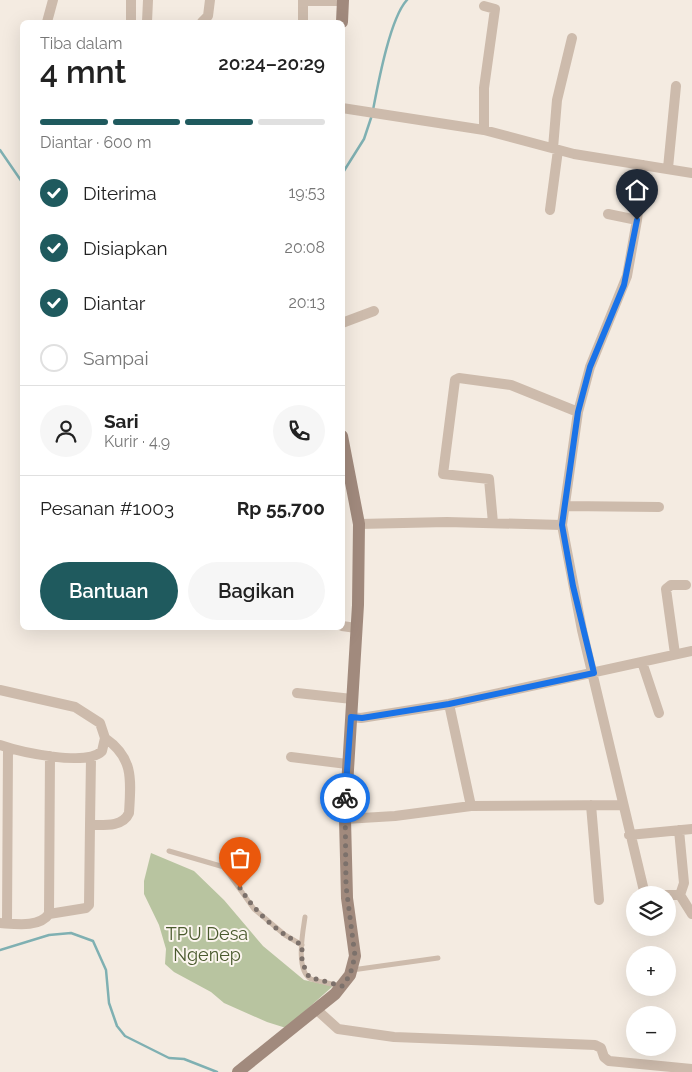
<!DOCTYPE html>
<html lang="id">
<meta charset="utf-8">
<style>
:root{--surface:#fff;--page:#f6f6f6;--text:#222;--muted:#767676;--line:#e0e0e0;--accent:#1f5a5e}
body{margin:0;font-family:Raleway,sans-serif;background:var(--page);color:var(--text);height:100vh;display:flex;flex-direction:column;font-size:19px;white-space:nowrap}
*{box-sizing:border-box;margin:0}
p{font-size:16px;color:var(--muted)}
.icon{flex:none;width:28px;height:28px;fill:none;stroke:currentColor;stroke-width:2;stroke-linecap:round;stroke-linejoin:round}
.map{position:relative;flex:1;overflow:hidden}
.sheet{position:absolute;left:20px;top:20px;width:325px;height:610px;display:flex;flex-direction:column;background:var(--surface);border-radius:8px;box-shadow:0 5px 20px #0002}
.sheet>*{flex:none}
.buttons{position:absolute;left:626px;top:886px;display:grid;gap:10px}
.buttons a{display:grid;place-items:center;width:50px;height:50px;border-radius:50%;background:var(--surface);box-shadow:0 5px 20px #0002;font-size:25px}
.pin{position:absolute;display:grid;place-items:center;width:42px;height:42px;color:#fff;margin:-51px -21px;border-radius:50% 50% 50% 0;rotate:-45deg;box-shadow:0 0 5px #0007}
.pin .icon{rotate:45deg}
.courier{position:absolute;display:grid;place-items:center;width:50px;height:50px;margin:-25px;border:4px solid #1a73e8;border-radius:50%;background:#fff;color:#222;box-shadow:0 1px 6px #0007}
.overview em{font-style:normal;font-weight:600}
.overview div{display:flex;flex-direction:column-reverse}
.overview{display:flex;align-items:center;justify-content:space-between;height:85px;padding:0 20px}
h1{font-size:32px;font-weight:600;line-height:38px}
.bar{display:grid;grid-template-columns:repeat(4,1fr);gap:8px 5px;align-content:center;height:60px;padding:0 20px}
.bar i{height:6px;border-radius:4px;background:var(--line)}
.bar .active{background:var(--accent)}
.bar p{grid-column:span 4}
.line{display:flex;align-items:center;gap:12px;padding:0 20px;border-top:1px solid var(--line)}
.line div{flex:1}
.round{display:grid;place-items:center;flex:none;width:52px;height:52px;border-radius:26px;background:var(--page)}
ol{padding:0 20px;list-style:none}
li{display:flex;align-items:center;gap:15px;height:55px}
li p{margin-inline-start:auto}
li .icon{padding:5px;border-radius:50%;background:var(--accent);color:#fff;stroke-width:4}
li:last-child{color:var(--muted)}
li i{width:28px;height:28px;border:2px solid var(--line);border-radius:50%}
.primary-button{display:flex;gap:10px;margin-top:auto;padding:10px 20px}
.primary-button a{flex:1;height:58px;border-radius:30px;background:var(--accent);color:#fff;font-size:20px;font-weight:600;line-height:58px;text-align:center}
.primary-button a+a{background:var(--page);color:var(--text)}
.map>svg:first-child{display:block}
.green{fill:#b8c4a0}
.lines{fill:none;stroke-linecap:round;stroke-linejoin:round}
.stream{stroke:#7fb0b2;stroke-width:2.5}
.lane{stroke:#cdbbac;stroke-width:5}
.street{stroke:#cdbbac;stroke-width:10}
.secondary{stroke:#a18a7d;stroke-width:12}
.done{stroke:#7c716b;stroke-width:5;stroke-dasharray:0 9}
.route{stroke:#1a73e8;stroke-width:6}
.labels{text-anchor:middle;stroke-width:4;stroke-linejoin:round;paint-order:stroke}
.park-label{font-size:18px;fill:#4a5a2e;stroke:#fbf5ee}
</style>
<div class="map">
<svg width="692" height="1072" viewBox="0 0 692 1072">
<rect width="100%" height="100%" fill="#f4ebe1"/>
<path class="green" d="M151 853 194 871 224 900 263 946 304 980 333 986 286 1028 267 1022 224 1003 211 992 174 972 165 964 166 949 159 925 144 894V881Z"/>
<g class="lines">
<path class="stream" d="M373 110C378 84 390 18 407 0
M0 150 22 182
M342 174 364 139 372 115
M0 950 49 935 71 933 93 941 106 970 109 1003 117 1026 125 1036 169 1058 184 1059 217 1072"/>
<path class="lane" d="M169 851 224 867 254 909 285 935 302 945
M305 917C303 931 295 971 311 979 320 982 330 983 339 986
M352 970 438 958"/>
<path class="street" d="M131 0V22
M303 0V22
M303 1H343
M484 6 495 9 484 88V130
M47 22 53 0
M147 22 148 0
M202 22 208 16 210 0
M342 108 484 130 574 154 692 173
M553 148 557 100 572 38
M643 165 637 220 627 276 590 367 578 412 562 525 582 630 645 895
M668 168 676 86
M550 210 558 150
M608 214 637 220
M342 323 374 311
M565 506 659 507
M493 523 489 479 443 474 455 380 459 378 511 385 578 412
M359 524 447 522 562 525
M342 626 356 628
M675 654 666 589 671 585H686
M642 662 659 713
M0 690 75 707 100 723 105 738 102 751C87 767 20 752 0 745
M297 693 352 699
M449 704 471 806
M351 717 361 718 449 704 692 651
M291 757 347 764
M591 805 599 900
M345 819 395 816 471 806 623 805
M90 825 91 758
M679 830 684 883 680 895
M629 835 692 829
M665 895H680L692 914
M49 914 50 756
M0 923C15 924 39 928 49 914L86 908 89 905 90 825C104 825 123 827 129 813 131 780 134 758 105 738
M7 923 8 748
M317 1010 338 1029 394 1037 595 1045 601 1048 604 1057 609 1061 692 1069"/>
<path class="secondary" d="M342 22 343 0
M238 1072 335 994 350 975 355 956 347 898 345 819 358 605 359 524 342 436"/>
</g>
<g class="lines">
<path class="done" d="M240 888C256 913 276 931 302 945V962L309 977 342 986 350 975 355 956 346 886 345 798"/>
<path class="route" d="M345 798 351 717 362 718 449 704 594 673 573 586 562 525 578 412 590 367 624 285 637 220"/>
</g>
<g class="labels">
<g class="park-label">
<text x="207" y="940">TPU Desa<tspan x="207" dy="21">Ngenep</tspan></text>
</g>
</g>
</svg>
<div class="buttons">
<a><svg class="icon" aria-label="layers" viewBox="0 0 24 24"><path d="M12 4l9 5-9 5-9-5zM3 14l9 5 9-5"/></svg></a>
<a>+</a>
<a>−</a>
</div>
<div class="pin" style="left:240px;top:888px;background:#ea580c"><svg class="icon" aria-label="bag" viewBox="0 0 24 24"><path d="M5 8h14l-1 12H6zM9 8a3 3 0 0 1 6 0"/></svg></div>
<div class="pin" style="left:637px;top:220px;background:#1f2937"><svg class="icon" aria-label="home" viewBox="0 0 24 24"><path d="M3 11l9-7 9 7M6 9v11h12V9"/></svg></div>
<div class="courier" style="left:345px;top:798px"><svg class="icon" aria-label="bike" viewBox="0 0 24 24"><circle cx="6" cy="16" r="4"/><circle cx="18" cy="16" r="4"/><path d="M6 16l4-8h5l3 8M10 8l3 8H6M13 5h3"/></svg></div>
<section class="sheet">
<div class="overview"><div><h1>4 mnt</h1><p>Tiba dalam</p></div><em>20:24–20:29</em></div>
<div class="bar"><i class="active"></i><i class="active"></i><i class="active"></i><i></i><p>Diantar · 600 m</p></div>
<ol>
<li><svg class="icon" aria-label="check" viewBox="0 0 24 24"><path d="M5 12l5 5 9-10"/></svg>Diterima<p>19:53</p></li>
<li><svg class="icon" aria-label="check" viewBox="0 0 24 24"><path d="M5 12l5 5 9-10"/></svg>Disiapkan<p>20:08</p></li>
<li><svg class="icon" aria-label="check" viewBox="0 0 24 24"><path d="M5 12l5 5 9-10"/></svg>Diantar<p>20:13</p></li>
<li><i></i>Sampai</li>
</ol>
<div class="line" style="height:90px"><a class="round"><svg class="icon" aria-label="person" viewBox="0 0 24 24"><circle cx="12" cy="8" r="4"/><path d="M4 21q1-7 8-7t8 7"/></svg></a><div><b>Sari</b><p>Kurir · 4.9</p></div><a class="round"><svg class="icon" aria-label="phone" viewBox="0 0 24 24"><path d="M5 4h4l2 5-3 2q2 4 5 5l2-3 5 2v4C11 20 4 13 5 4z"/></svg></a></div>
<div class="line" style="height:65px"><div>Pesanan #1003</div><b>Rp 55,700</b></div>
<div class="primary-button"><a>Bantuan</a><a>Bagikan</a></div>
</section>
</div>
